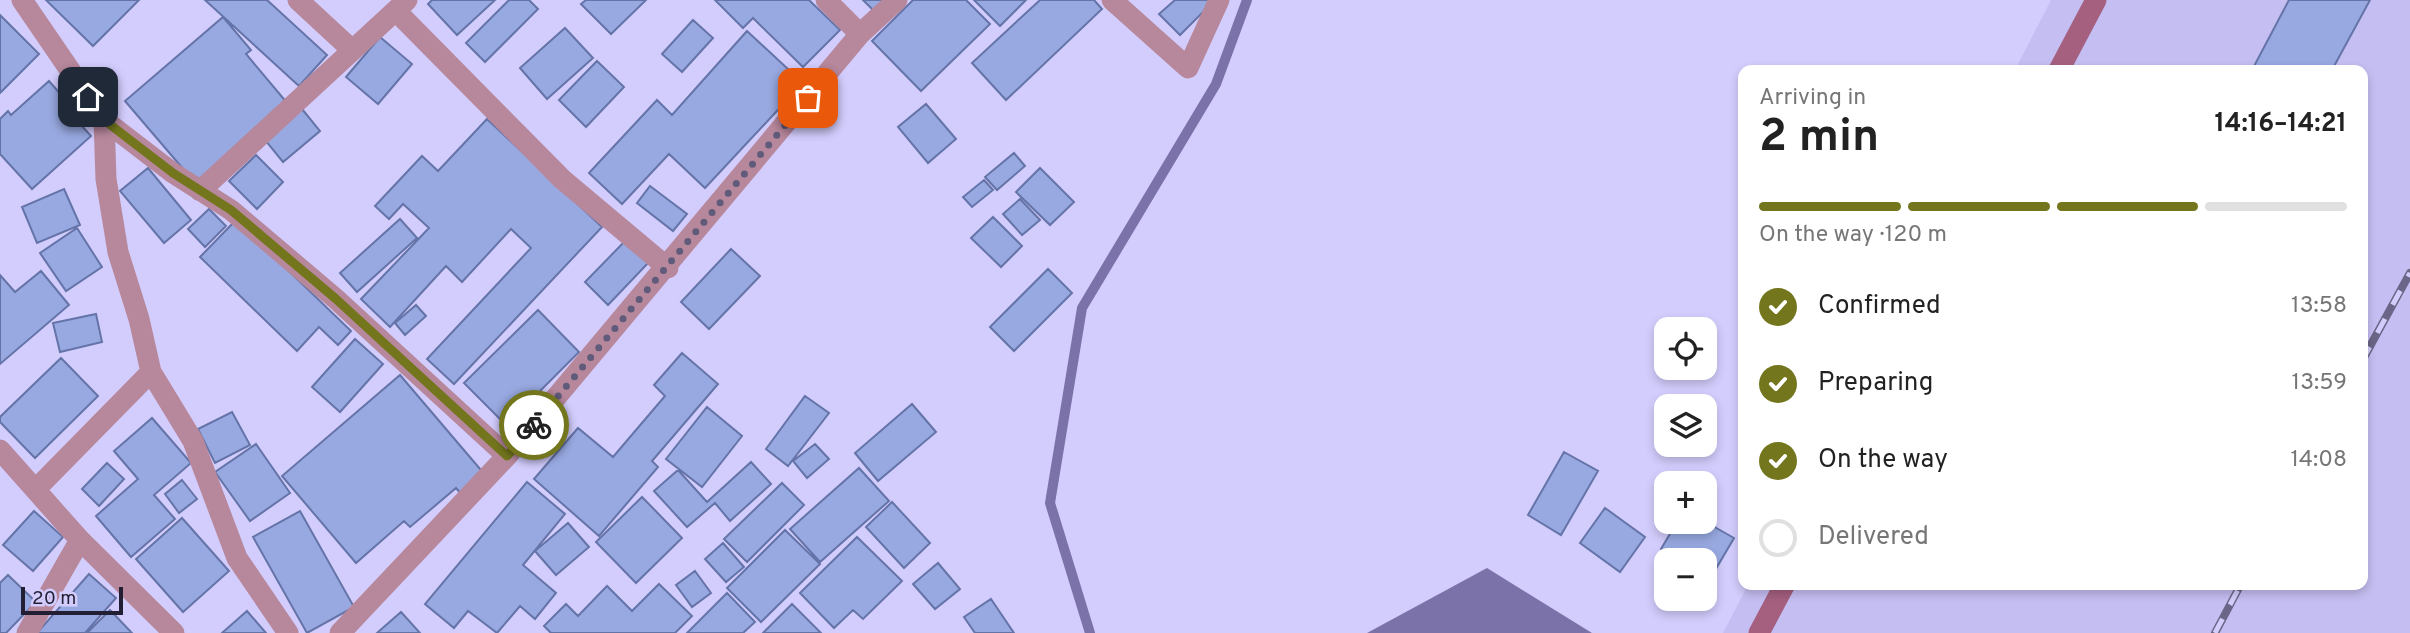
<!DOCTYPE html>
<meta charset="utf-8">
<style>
:root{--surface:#fff;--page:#f6f6f6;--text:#222;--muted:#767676;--line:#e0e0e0;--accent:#73761d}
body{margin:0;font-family:Overpass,sans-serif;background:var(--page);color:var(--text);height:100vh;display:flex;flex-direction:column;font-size:26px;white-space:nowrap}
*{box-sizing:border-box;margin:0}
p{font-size:23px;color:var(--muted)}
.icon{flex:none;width:38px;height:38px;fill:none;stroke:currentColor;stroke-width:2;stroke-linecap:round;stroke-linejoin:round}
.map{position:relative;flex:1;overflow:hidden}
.details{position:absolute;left:1738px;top:65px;width:630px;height:525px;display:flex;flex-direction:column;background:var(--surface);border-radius:14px;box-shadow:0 4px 10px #0003}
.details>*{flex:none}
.fabs{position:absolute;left:1654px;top:317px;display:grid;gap:14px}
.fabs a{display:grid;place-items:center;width:63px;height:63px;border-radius:14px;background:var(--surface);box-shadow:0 4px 10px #0003;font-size:35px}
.scale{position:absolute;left:21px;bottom:18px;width:102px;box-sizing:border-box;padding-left:7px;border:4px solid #221e34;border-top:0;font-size:19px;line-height:24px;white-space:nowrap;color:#221e34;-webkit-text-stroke:5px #d3cdfd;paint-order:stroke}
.pin{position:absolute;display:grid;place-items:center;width:60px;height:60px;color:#fff;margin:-30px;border-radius:14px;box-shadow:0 4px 10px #0006}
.courier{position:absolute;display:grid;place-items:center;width:70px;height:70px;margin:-35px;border:5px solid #73761d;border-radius:50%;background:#fff;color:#222;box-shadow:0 2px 9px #0007}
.headline em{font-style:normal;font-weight:700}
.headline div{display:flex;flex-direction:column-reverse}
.headline{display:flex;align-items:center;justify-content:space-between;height:119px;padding:0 21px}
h1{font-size:46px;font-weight:700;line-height:52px}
.bar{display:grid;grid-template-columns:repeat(4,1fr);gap:10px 7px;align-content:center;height:84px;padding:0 21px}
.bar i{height:9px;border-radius:5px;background:var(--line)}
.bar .current{background:var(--accent)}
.bar p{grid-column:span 4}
ol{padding:0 21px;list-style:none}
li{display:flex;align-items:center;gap:21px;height:77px}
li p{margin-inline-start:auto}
li .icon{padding:7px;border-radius:50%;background:var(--accent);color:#fff;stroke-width:4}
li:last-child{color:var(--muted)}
li i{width:38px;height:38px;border:4px solid var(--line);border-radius:50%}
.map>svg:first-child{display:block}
.built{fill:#c5bef2}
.water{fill:#7b72a9}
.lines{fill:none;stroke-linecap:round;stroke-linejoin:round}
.stream{stroke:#7b72a9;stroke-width:10}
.building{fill:#98a9e1;stroke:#6574a8;stroke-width:2}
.street{stroke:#b7879c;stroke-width:21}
.secondary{stroke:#a56080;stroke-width:21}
.rail-casing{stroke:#6b6687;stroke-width:8}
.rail{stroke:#d3cdfd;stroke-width:5;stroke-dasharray:16;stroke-linecap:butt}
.done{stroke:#605b7a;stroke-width:7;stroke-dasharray:0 12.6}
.route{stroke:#73761d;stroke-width:9}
</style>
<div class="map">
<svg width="2410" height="633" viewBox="0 0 2410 633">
<rect width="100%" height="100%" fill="#d3cdfd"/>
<path class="built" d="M2051 0H2410V633H1723L1748 585 2362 584V70H2015Z"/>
<path class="water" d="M1487 568 1592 633H1367Z"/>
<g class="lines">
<path class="stream" d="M1090 633 1050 503 1082 308 1216 84 1247 0"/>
</g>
<path class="building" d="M46 0H139L93 46Z
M205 0H267L327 55 299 86Z
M432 0H495L457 35 428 4Z
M509 0H529L538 9 485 62 466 43Z
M586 0H646L611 34 581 4Z
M715 0H809L840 30 803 67 753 18 743 28Z
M863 0H891L877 14Z
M913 0H966L990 24 921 91 872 41Z
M974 0H1026L1000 26Z
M1040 0H1094L1102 9 1006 100 972 63Z
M1175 0H1215L1180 35 1159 14Z
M2289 0H2370L2332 70H2252Z
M0 15 39 54 0 93Z
M223 17 251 50 246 54 288 104 196 184 125 101Z
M693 20 713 38 682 72 662 54Z
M565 28 593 58 547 99 520 68Z
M747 31 803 83 705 188 669 154 622 204 589 173 657 100 672 115Z
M380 37 412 64 378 104 346 77Z
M597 61 624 87 586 127 559 100Z
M49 81 64 98 60 102 91 136 32 189 0 154V119L8 111 11 115Z
M926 104 956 139 928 163 898 127Z
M302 109 320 131 283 162 265 140Z
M487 119 602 227 454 384 427 359 531 248 511 229 462 282 446 266 390 327 361 299 429 228 403 204 389 219 375 206 422 156 438 171Z
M1014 153 1025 166 997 190 985 177Z
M256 155 283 182 257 209 229 181Z
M148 168 191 220 164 243 120 191Z
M1040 168 1074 202 1050 225 1016 192Z
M984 180 993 190 972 207 963 197Z
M650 186 687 214 673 231 637 203Z
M64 189 80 225 37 243 22 207Z
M1020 199 1040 220 1022 235 1003 214Z
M209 209 226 226 205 247 188 229Z
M993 217 1022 246 1001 267 971 238Z
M400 219 417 238 357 292 340 273Z
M236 220 351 331 338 345 319 327 297 351 200 257Z
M77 228 102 267 66 291 40 253Z
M628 238 650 261 608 305 585 282Z
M731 249 760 276 709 329 681 302Z
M1048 269 1072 293 1014 351 990 327Z
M41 271 69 305 0 364V275L15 292Z
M416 305 426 316 405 335 395 323Z
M538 310 579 352 506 425 464 383Z
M96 314 102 342 60 352 53 323Z
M355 339 383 364 340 412 312 387Z
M682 353 718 384 652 461 658 467 599 536 534 479 578 428 613 457 665 396 654 385Z
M61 358 98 396 35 458 0 422V417Z
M400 375 486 476 463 496 456 488 410 527 404 521 356 563 282 476Z
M805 396 829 413 788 466 766 449Z
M912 404 936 432 878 481 855 453Z
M707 407 742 436 702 487 666 459Z
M232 412 250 445 215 463 198 429Z
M152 418 191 463 154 495 175 519 131 557 96 516 138 479 114 451Z
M256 444 290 493 250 521 215 472Z
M815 444 829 459 807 478 793 461Z
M1564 452 1598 471 1561 535 1528 515Z
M751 462 771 484 730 521 715 503 687 527 654 491 678 470 707 502Z
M107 463 124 479 99 506 82 489Z
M859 468 889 501 820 562 790 529Z
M182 480 197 499 179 513 165 494Z
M527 482 565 514 523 565 556 593 535 619 520 606 497 633 468 611 454 628 425 604Z
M782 483 804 505 747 562 724 539Z
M642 497 682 538 636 583 596 542Z
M892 502 930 543 904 568 866 527Z
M1605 508 1645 537 1620 572 1580 543Z
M34 511 63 537 33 571 3 545Z
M300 511 354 607 307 633 253 537Z
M182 518 229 571 183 612 136 559Z
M1704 521 1734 538 1710 579 1704 575V560H1679L1661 549 1677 522Z
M568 523 589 547 556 575 535 551Z
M785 530 820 564 761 622 727 588Z
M857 537 902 581 863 619 853 610 834 628 800 593Z
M723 543 744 567 726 582 705 559Z
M938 563 960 589 935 609 913 584Z
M695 571 711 593 692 607 676 585Z
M89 574 116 598 85 633H37Z
M8 575 36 602 6 633H0V583Z
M659 584 692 616 675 633H551L544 626 566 604 578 616 607 586 632 611Z
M727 593 755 622 743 633H687Z
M991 599 1014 633H975L964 617Z
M792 604 821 633H763Z
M110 610 132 633H87Z
M247 611 266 633H222Z
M401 612 420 633H377Z"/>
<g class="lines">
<path class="street" d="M22 0 104 120 106 179 118 252 139 319 151 372 193 441 237 558 288 633
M298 0 351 49
M1112 0 1188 68 1219 0
M396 11 562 179 668 268
M860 34 897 0
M104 120 173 173 231 210 336 299 507 456
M200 191 407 0
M0 450 80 540 174 633
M37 488 151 372
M27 633 80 540
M340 633 507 456 860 34 826 0"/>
<path class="secondary" d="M2059 70 2096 0
M1759 633 1785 584"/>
<g class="rail-casing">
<path id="rail" d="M2362 361 2410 273
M2215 633 2241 584"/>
</g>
<use href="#rail" class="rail"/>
</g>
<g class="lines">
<path class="done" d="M534 425 808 98"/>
<path class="route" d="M88 97 104 120 173 173 231 210 336 299 507 456 534 425"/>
</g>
</svg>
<div class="fabs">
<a><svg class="icon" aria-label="locate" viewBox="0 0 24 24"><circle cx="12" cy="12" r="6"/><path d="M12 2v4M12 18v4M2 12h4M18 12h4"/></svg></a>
<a><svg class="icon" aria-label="layers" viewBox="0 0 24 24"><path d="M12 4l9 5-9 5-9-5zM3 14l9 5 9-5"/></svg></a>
<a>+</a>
<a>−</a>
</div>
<div class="scale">20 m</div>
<div class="pin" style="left:808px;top:98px;background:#ea580c"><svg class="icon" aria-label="bag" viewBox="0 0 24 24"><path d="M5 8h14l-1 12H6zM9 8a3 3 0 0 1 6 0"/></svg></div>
<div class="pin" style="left:88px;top:97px;background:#1f2937"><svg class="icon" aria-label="home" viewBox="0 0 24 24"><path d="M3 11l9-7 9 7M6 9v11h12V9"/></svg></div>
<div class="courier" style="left:534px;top:425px"><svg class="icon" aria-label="bike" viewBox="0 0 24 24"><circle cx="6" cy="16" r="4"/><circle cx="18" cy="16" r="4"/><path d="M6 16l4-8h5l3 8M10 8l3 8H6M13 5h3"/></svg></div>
<section class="details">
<div class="headline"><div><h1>2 min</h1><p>Arriving in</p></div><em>14:16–14:21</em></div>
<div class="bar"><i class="current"></i><i class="current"></i><i class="current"></i><i></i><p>On the way · 120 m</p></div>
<ol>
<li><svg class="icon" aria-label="check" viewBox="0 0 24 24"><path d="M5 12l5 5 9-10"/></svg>Confirmed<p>13:58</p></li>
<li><svg class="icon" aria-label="check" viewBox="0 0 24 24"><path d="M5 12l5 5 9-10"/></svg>Preparing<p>13:59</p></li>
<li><svg class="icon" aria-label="check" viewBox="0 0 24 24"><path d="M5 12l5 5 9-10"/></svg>On the way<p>14:08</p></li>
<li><i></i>Delivered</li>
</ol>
</section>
</div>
